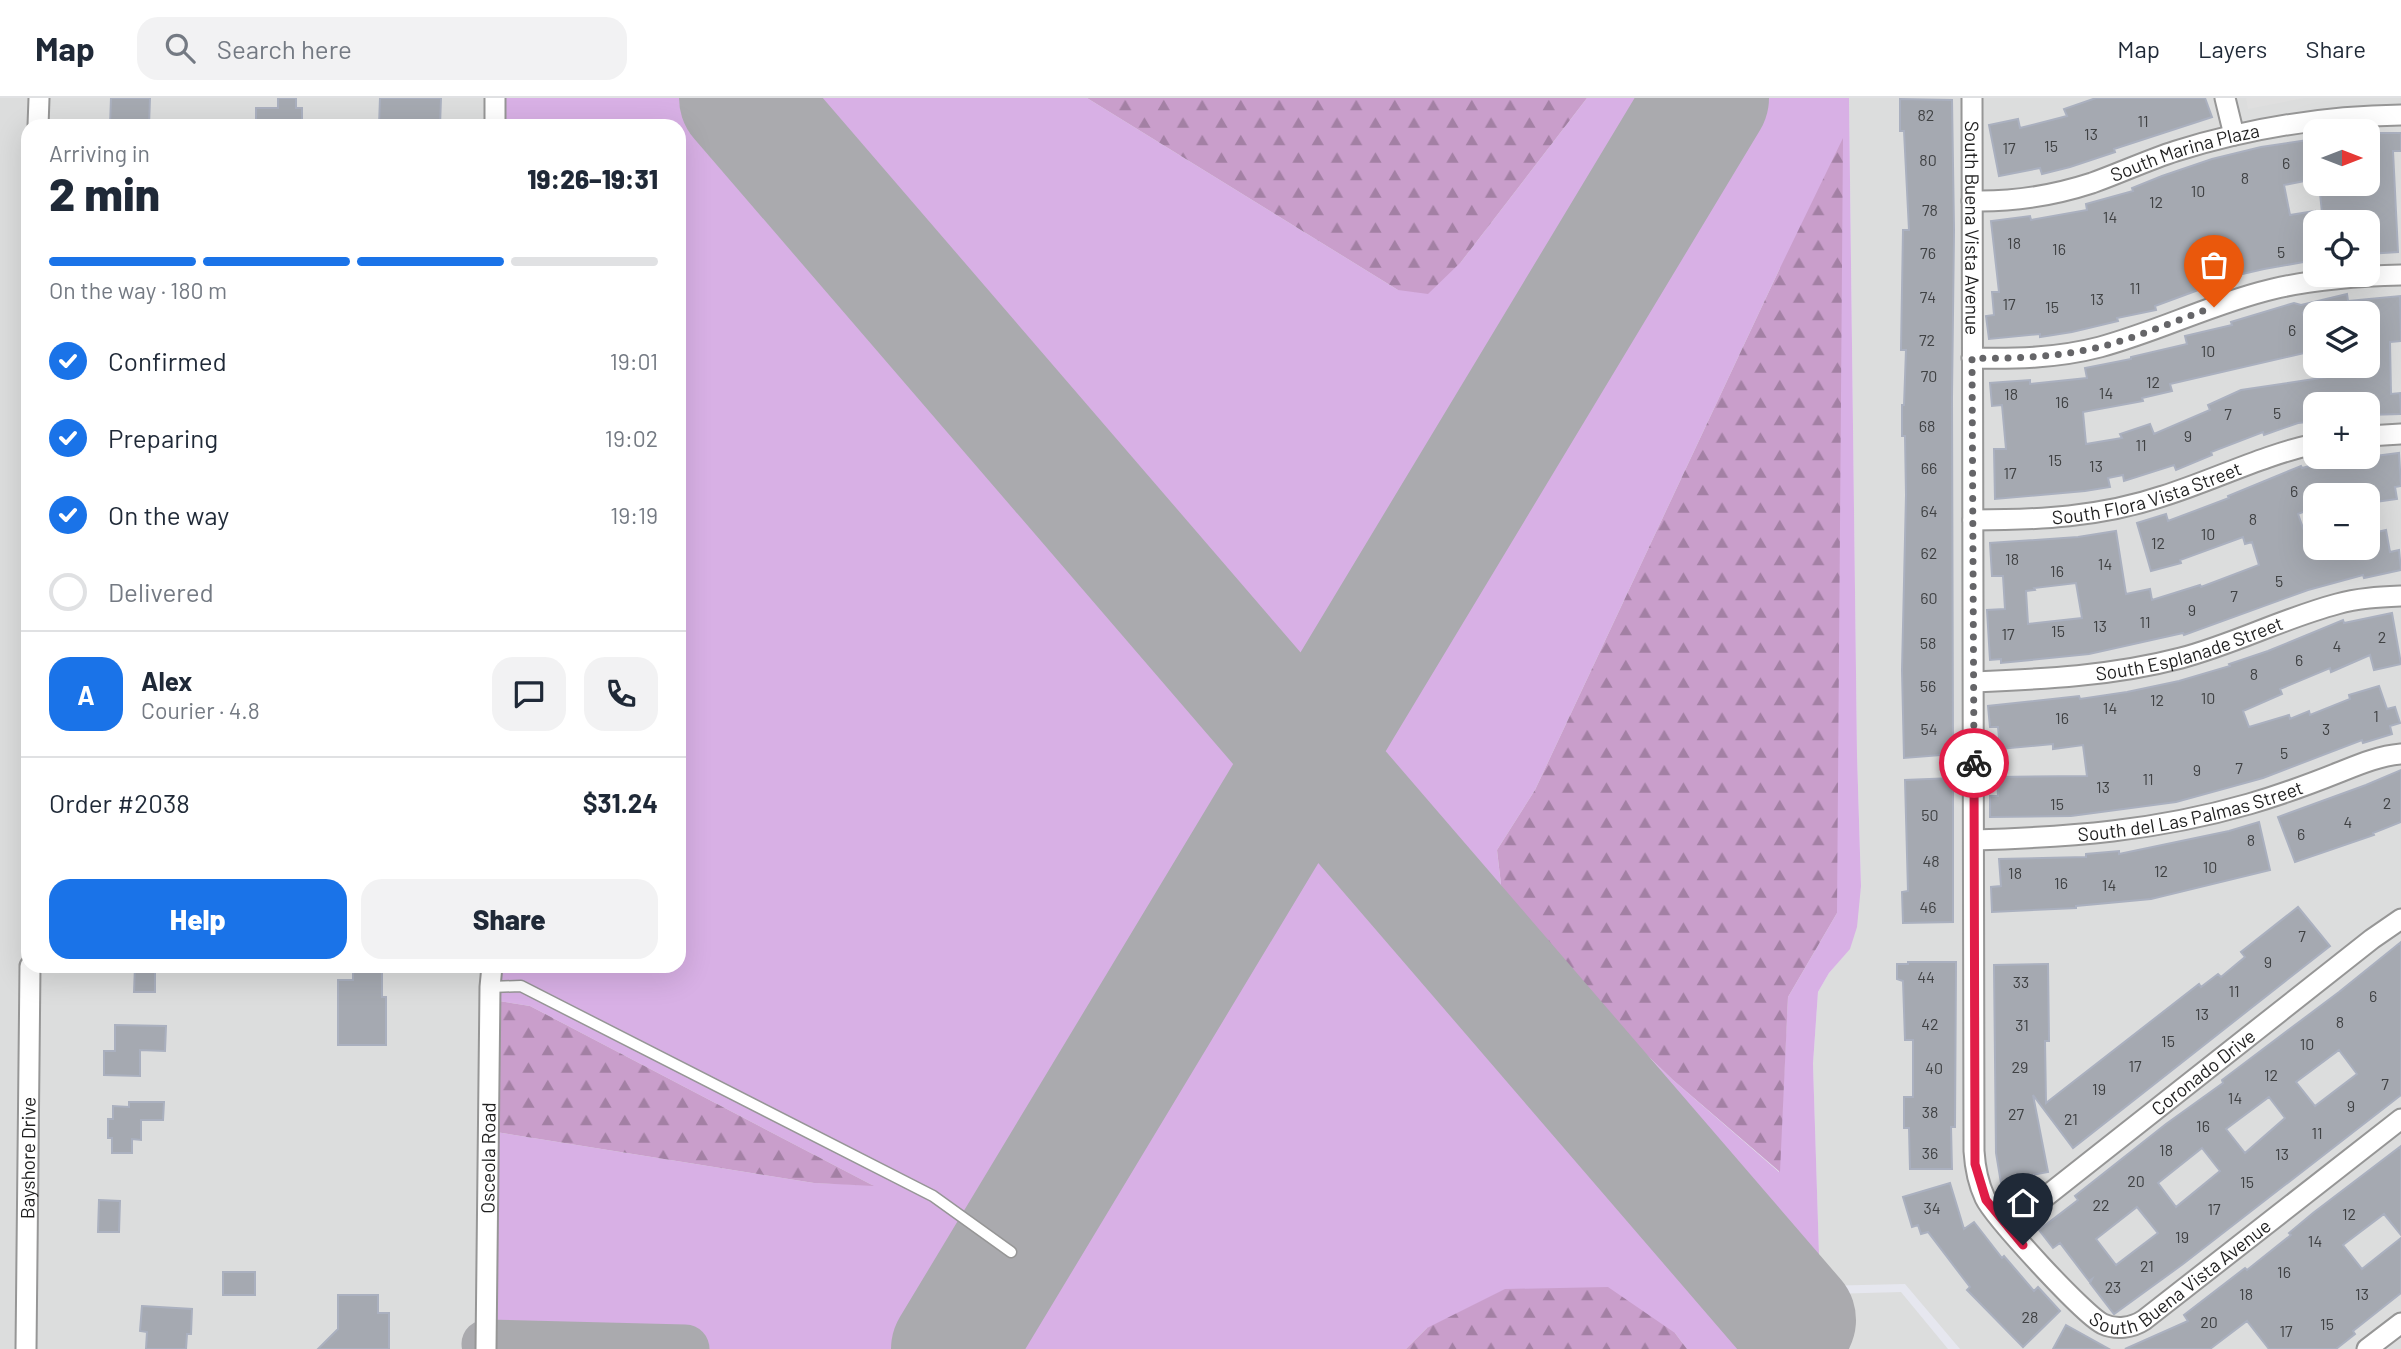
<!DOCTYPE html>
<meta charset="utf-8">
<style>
:root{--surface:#fff;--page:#f2f2f3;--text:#1f2937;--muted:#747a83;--line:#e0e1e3;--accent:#1a73e8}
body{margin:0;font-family:Barlow,sans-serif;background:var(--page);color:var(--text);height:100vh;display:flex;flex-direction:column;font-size:26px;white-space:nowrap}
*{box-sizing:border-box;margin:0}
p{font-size:23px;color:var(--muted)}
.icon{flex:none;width:38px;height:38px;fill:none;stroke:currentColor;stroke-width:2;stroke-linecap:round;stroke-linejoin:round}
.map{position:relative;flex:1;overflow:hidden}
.side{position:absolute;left:21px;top:21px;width:665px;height:854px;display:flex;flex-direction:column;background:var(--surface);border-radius:21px;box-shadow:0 7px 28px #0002}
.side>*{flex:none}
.needle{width:46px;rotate:90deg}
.buttons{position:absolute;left:2303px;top:21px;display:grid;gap:14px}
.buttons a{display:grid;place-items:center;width:77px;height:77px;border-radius:14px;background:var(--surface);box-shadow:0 7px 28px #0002;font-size:35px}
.pin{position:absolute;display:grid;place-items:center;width:60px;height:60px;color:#fff;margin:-72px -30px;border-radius:50% 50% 50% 0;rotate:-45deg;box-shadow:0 0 7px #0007}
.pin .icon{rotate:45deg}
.courier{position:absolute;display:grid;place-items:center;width:70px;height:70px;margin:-35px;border:5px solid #e11d48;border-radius:50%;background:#fff;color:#222;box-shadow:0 2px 9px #0007}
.headline em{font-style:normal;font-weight:800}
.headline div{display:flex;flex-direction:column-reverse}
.headline{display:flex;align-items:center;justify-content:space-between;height:119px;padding:0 28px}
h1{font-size:46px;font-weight:800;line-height:52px}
.bar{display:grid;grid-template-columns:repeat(4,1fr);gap:10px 7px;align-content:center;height:84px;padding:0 28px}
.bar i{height:9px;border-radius:5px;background:var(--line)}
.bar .on{background:var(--accent)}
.bar p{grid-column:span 4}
.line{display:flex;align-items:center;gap:18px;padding:0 28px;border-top:2px solid var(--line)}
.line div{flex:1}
.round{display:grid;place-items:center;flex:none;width:74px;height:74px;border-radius:21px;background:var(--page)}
ol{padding:0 28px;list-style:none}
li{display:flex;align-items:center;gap:21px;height:77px}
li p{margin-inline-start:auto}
li .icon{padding:7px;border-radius:50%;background:var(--accent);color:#fff;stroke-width:4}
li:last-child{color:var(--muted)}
li i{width:38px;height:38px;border:4px solid var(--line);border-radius:50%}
.primary-button{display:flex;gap:14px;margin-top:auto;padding:14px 28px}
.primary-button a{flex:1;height:80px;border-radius:21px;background:var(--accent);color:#fff;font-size:28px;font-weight:800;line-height:80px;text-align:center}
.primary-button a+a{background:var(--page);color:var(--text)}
header{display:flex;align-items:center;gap:42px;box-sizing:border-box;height:98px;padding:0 35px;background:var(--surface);border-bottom:2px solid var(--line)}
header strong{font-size:33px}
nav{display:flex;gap:38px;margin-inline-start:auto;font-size:24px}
.search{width:490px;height:63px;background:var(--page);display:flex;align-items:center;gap:18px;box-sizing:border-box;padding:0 24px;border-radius:21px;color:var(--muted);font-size:26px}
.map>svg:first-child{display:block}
.residential{fill:#dcdddd;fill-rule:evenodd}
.grass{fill:#d8b0e5;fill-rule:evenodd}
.forest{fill:url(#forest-firs)}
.parking{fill:#dfdfdf}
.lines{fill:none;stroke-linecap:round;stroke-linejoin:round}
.taxiway{stroke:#aaaaae;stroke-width:49}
.runway{stroke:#aaaaae;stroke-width:124}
.building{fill:#a5a9b1;stroke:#aab0bf;stroke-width:2;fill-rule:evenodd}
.service-casing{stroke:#969696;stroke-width:13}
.minor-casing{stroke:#969696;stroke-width:23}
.service{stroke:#fff;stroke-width:10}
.minor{stroke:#fff;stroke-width:19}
.done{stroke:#656568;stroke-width:7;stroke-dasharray:0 12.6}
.route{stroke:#e11d48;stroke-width:9}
.labels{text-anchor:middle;stroke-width:7;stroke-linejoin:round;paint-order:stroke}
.number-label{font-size:16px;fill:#404244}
.street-label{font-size:19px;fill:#1f1f1f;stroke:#fff}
</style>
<header>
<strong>Map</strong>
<div class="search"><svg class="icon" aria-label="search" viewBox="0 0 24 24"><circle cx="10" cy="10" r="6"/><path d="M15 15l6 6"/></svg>Search here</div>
<nav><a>Map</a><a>Layers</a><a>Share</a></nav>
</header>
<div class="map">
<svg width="2401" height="1251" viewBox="0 0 2401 1251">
<defs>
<pattern id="forest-firs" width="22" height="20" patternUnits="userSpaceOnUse" patternTransform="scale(1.75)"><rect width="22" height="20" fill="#c99ecb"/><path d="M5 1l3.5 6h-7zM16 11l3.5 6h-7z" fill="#a380a4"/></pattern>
</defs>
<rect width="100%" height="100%" fill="#e6e7ef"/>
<path class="residential" d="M0 0H495L494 28H28V868H490L487 1251H0Z
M1849 0H2401V1251H1960L1905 1186 1820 1188 1813 966 1818 894 1829 875 1850 850 1861 788 1857 656ZM2315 33H2368V86H2315ZM2315 124H2368V177H2315ZM2315 215H2368V268H2315ZM2315 306H2368V359H2315ZM2315 397H2368V450H2315Z
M1901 1194 1948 1251H1831L1829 1196Z"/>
<path class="grass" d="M504 0H1087L1398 192 1461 164 1587 0H1849L1857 656 1861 788 1857 829 1850 851 1829 875 1818 894 1813 966 1822 1251H1687L1675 1235 1427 1230 1406 1251H496V1034L814 1085 872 1087 530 908 499 903 500 868H679V28H503ZM1780 170 1837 815 1788 899 1779 1074 1673 982 1505 822 1497 752 1535 692Z"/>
<path class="forest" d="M1087 0H1587L1461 164 1428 196 1398 192Z
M1843 40 1837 815 1788 899 1780 1074 1673 982 1505 821 1497 752 1535 692 1780 170Z
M499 903 530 908 874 1088 814 1085 496 1034Z
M1608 1189 1675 1235 1687 1251H1406L1427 1230 1505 1191Z"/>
<path class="parking" d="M2246 0H2304L2248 11Z"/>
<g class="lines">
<path class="taxiway" d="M486 1246 685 1251"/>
<path class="runway" d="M741 0 1794 1222
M953 1251 1707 0"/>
</g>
<path class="building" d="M111 0H150L149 28H110Z
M278 0H296V10H302V28H256V10H278Z
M380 0H441L440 28H379Z
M2096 0H2205L2212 19 2114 51 2115 54 2070 69 2042 76 2040 70 1999 78 1989 27 2018 21 2020 30 2067 18 2064 11Z
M1900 1 1952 2 1954 132 1952 299 1953 656 1904 660 1902 572 1906 397 1905 338H1902V307H1904L1906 252H1901L1903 132H1909L1904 33H1900Z
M2368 35H2401V53H2393L2398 154 2368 156V124H2323L2319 86H2368Z
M2315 41V81L2284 87 2290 117 2315 113V162L2264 171 2208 184 2209 188 2155 208 2156 212 2117 220 2118 223 2072 234 2040 239V236L1989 241 1986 218 1994 217 1992 194H1999L1991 123 2030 118 2031 122 2087 112 2086 106 2133 93 2132 90 2162 78 2212 61 2261 49Z
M2347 196 2348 203 2400 198 2401 243 2390 244 2391 296 2400 295 2401 316 2368 317V306H2315V323L2298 325 2264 337 2263 334 2211 354 2212 357 2176 372 2174 367 2124 383 2123 377 2108 380 2110 389 2085 393 1995 401 1994 351H2006L2002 307 1992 308 1990 285 2030 282V286L2087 280 2085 270 2131 261V259L2187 246 2185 238 2232 227 2231 224 2294 205 2301 207ZM2303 215H2368V268L2360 269V274L2241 292 2208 307 2210 312 2154 336 2150 326 2120 336 2122 340 2086 346 2083 314 2143 303 2142 300 2172 293 2170 286 2313 253Z
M2399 355 2401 388 2395 389 2397 401 2368 405V397H2315V409L2298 416 2307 441 2315 439V450H2368V436L2386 432 2390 454 2399 452 2401 472 2364 480 2363 477 2308 492 2184 537 2183 535 2089 556 2001 565V561L1990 562 1987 512 2005 511 2003 478H1992L1990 445 2078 439 2116 433 2126 496 2150 491 2152 502 2200 487 2201 489 2259 467 2252 444 2245 446 2243 439 2180 462 2181 465 2151 473 2137 425 2166 416 2168 423 2229 400 2228 398 2301 368 2302 370 2343 359 2344 362ZM2076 485 2082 520 2028 526 2026 493 2035 492 2034 490Z
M2392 515 2401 566 2374 572 2370 557 2331 574 2330 570 2280 591 2282 596 2243 613 2249 629 2289 617 2290 621 2309 613 2310 617 2350 601 2349 597 2379 588 2387 611 2395 609 2400 625 2390 628 2392 636 2363 645 2362 642 2263 680 2176 704 2071 718 1990 719V698H1998L1997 679 2087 678 2083 647 2053 651V646L2000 651 1998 629H1990L1988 608 2079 598 2080 601 2127 594 2179 583 2230 568 2229 566 2268 553 2343 522 2344 525Z
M2401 672V724L2373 735 2374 737 2295 764 2278 719 2366 687Z
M1953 680V824L1903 825 1902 794 1908 793 1905 682Z
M2259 724 2270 772 2151 801 2076 808V810L1992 814 1991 789 2001 788 1999 761 2086 759V756L2119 753V756L2229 733Z
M2298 809 2330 848 2073 1050 2033 997 2048 1074 2022 1079 2023 1087 2002 1091 1996 1055 1994 867 2048 866 2049 943H2045L2046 1005 2199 886 2201 889 2218 876 2221 879 2245 859 2241 854Z
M2401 844V997L2183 1166 2114 1216 2090 1185 2092 1181 2089 1183 2060 1145 2053 1150 2039 1132 2078 1102 2075 1098 2166 1026 2223 985 2222 982 2339 894ZM2339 952 2357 976 2315 1008 2296 984ZM2269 999 2285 1020 2245 1055 2226 1031ZM2202 1050 2220 1073 2176 1109 2158 1085ZM2137 1109 2158 1135 2116 1167 2096 1141Z
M1908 864H1956L1955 1029H1951L1952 1071H1910L1909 1030H1904V999H1913V942H1905L1903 883 1897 881V866H1908Z
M135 868H155V894H134Z
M353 868H382V899H386V947H338V882H353Z
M115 927 166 928 165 953 140 952V978L104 977V953H115Z
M129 1004H164L163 1022H141V1042L132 1041V1055H112V1040H108V1021H113V1008L129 1009Z
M2401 1048V1137L2384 1116 2343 1147 2362 1171 2401 1140V1195L2353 1233 2355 1236 2336 1251H2269L2247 1223 2210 1251H2125L2188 1223 2184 1217 2245 1170 2247 1172 2291 1137 2289 1135 2313 1115Z
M1950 1085 1964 1131 1974 1124 2002 1160 2004 1158 2034 1193 2038 1189 2060 1213 2023 1249 1967 1192 1970 1189 1928 1134 1921 1136 1918 1127 1912 1129 1903 1099Z
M99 1102 120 1103 119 1134H98Z
M223 1174H255V1197H223Z
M338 1197H378V1215H389V1251H318L338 1231Z
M142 1208 192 1211 191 1236H187L186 1251H146L147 1234 140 1233Z
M2066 1227 2109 1251H2053Z"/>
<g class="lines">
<g class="service-casing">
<path id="service" d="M490 889 521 888 933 1098 1011 1154"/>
</g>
<g class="minor-casing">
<g id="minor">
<path id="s1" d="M1972 0 1974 1053C1975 1069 1978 1085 1985 1100 1994 1119 2085 1218 2103 1226 2116 1232 2132 1230 2144 1222L2401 1021"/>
<path d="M2225 0 2234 37"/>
<path d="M38 28 39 0"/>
<path d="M495 28V0"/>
<path id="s2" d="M1972 103C2013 104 2052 98 2092 85 2120 75 2148 62 2176 53 2250 30 2324 18 2401 17"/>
<path d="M1972 260C2015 261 2058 260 2100 249 2159 233 2214 205 2273 191 2315 181 2358 178 2401 177"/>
<path d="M2368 338 2401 336"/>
<path id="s3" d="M1973 422C2038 422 2101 419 2163 398 2214 382 2263 357 2315 346"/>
<path id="s4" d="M1974 584C2044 581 2112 578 2181 560 2234 546 2284 520 2337 506 2358 500 2380 499 2401 498"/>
<path id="s5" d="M1974 742C2071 739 2155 733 2249 706 2280 697 2310 686 2340 674 2360 666 2379 658 2401 656"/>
<path id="s6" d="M2007 1129 2372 841 2401 821"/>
<path id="s7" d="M26 1251 30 868"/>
<path id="s8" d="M486 1251 490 889 492 868"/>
<path d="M2367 1251 2401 1225"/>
</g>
</g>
<use href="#service" class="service"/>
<use href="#minor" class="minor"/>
</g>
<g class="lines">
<path class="done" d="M1974 665 1972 260C2014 261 2055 259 2096 250 2136 240 2175 223 2214 209"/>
<path class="route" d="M1974 665 1975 1066 1986 1102 2023 1147"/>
</g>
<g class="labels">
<g class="number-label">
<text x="1926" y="23">82</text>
<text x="2143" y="29">11</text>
<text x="2091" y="42">13</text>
<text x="2051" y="54">15</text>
<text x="2009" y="56">17</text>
<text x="1928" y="68">80</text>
<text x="2286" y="71">6</text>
<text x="2245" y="86">8</text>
<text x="2198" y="99">10</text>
<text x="2156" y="110">12</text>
<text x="1930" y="118">78</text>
<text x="2110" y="125">14</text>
<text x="2014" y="151">18</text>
<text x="2059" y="157">16</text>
<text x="2281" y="160">5</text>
<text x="1928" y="161">76</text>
<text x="2135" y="196">11</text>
<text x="1928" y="205">74</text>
<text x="2097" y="207">13</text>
<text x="2009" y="212">17</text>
<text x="2052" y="215">15</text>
<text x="2292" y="238">6</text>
<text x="1927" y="248">72</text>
<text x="2208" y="259">10</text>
<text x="1929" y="284">70</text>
<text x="2153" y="290">12</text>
<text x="2106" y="301">14</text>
<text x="2011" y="302">18</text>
<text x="2062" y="310">16</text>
<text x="2277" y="321">5</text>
<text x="2228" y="322">7</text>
<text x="1927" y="334">68</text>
<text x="2188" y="344">9</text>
<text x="2141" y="353">11</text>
<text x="2055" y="368">15</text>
<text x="2096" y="374">13</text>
<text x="1929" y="376">66</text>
<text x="2010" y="381">17</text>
<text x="2294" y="399">6</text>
<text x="1929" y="419">64</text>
<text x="2253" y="427">8</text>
<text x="2208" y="442">10</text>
<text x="2158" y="451">12</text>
<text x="1929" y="461">62</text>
<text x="2012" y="467">18</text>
<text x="2105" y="472">14</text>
<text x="2057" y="479">16</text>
<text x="2279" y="489">5</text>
<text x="2234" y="504">7</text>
<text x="1929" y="506">60</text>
<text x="2192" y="518">9</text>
<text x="2145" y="530">11</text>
<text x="2100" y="534">13</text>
<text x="2058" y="539">15</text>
<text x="2008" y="542">17</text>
<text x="2382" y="545">2</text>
<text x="1928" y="551">58</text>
<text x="2337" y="554">4</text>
<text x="2299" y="568">6</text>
<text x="2254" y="582">8</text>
<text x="1928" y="594">56</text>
<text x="2208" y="606">10</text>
<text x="2157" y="608">12</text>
<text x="2110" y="616">14</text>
<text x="2376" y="624">1</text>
<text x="2062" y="626">16</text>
<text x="1929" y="637">54</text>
<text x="2326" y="637">3</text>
<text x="2284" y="661">5</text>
<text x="2239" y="676">7</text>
<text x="2197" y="678">9</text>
<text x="2148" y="687">11</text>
<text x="2103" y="695">13</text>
<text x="2387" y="711">2</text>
<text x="2057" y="712">15</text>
<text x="1930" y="723">50</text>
<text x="2348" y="730">4</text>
<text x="2301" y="742">6</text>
<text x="2251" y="748">8</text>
<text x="1931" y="769">48</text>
<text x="2210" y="775">10</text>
<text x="2161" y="779">12</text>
<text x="2015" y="781">18</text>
<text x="2061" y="791">16</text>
<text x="2109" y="793">14</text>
<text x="1928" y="815">46</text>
<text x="2302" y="844">7</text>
<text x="2268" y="870">9</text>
<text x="1926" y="885">44</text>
<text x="2021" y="890">33</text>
<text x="2234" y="899">11</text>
<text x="2373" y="904">6</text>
<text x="2202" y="922">13</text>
<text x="2340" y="930">8</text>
<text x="1930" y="932">42</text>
<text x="2022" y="933">31</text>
<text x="2168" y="949">15</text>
<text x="2307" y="952">10</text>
<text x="2135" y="974">17</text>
<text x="2020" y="975">29</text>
<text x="1934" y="976">40</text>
<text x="2271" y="983">12</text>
<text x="2385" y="992">7</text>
<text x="2099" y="997">19</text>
<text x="2235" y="1006">14</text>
<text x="2351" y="1014">9</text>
<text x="1930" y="1020">38</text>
<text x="2016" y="1022">27</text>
<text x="2071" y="1027">21</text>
<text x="2203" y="1034">16</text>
<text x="2317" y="1041">11</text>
<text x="2166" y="1058">18</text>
<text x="1930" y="1061">36</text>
<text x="2282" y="1062">13</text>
<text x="2136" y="1089">20</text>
<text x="2247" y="1090">15</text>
<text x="2101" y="1113">22</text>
<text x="1932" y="1116">34</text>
<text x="2214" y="1117">17</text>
<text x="2349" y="1122">12</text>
<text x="2182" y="1145">19</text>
<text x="2315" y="1149">14</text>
<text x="2147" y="1174">21</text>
<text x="2284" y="1180">16</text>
<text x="2113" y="1195">23</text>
<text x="2246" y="1202">18</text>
<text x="2362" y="1202">13</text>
<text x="2030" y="1225">28</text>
<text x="2209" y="1230">20</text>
<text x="2327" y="1232">15</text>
<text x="2286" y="1239">17</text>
</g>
<g class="street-label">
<text dy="7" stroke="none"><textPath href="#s2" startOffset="220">South Marina Plaza</textPath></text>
<text dy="7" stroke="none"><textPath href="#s1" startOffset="130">South Buena Vista Avenue</textPath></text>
<text dy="7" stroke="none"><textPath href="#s3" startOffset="177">South Flora Vista Street</textPath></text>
<text dy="7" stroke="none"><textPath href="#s4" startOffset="219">South Esplanade Street</textPath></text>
<text dy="7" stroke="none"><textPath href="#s5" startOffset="219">South del Las Palmas Street</textPath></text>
<text dy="7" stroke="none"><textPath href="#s6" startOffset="250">Coronado Drive</textPath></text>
<text dy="7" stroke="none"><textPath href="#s7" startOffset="191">Bayshore Drive</textPath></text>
<text dy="7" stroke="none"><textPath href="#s8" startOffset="191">Osceola Road</textPath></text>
<text dy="7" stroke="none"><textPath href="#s1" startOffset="1368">South Buena Vista Avenue</textPath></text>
</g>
</g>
</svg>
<div class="buttons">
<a><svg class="needle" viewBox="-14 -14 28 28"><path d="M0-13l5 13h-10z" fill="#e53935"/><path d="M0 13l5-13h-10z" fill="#747a83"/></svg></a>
<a><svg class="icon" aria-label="locate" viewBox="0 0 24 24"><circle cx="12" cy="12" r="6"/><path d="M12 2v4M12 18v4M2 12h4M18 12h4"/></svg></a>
<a><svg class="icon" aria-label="layers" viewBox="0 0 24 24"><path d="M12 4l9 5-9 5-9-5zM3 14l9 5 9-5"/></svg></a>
<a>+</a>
<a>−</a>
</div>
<div class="pin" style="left:2214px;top:209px;background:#ea580c"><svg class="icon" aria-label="bag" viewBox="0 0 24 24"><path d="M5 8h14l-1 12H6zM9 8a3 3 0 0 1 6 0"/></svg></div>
<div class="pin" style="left:2023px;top:1147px;background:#1f2937"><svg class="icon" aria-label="home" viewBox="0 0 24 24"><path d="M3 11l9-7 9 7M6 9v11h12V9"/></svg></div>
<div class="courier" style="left:1974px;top:665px"><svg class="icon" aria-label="bike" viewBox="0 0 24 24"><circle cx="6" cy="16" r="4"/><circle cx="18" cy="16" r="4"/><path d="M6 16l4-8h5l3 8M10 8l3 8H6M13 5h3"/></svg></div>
<section class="side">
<div class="headline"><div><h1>2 min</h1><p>Arriving in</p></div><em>19:26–19:31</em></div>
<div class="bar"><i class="on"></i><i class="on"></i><i class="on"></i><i></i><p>On the way · 180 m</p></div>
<ol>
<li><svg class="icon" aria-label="check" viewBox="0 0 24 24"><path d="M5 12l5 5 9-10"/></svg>Confirmed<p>19:01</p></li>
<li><svg class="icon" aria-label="check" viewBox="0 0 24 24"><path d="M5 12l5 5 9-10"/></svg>Preparing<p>19:02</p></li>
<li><svg class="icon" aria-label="check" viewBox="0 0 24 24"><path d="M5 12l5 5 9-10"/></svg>On the way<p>19:19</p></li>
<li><i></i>Delivered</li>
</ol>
<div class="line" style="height:126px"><b class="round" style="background:var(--accent);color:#fff">A</b><div><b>Alex</b><p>Courier · 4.8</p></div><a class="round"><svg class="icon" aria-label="chat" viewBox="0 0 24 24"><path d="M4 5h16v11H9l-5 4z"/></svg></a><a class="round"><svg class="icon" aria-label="phone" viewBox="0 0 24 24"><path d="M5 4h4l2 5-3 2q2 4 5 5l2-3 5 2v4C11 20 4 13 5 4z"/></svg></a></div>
<div class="line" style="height:91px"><div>Order #2038</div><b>$31.24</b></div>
<div class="primary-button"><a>Help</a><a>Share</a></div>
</section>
</div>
